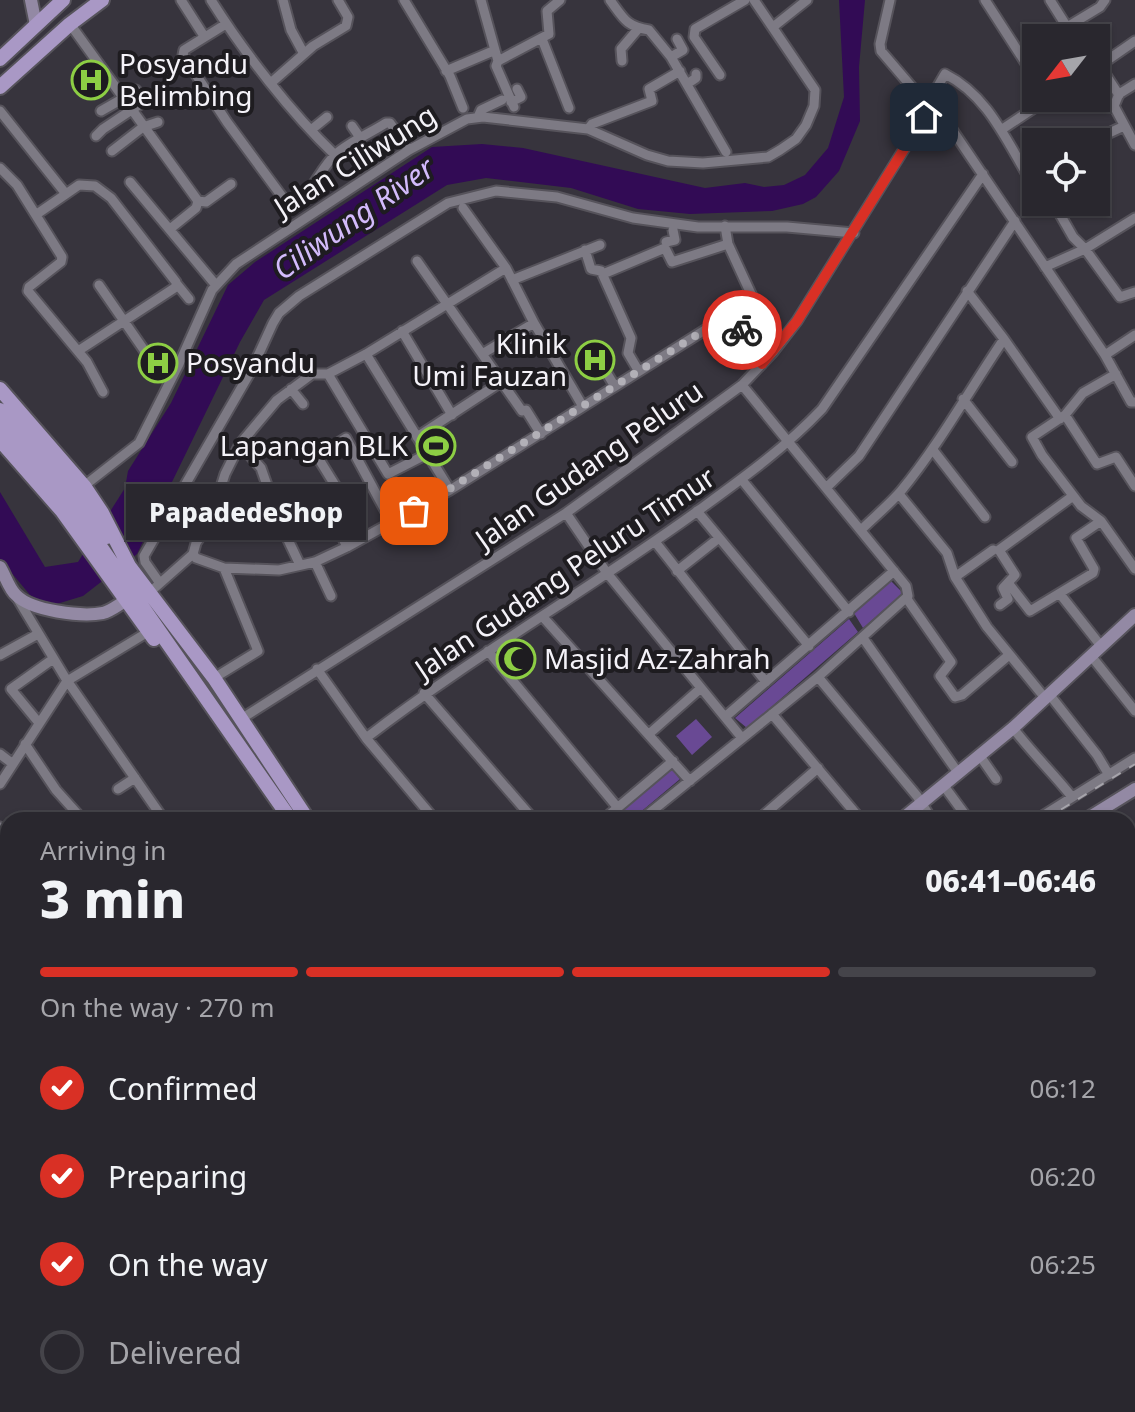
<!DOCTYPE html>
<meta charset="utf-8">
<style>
:root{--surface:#29272e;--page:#312f36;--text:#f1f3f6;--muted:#a5a5aa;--line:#45444a;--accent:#d93025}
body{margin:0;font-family:"Noto Sans",sans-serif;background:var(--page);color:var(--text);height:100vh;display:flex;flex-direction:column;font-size:30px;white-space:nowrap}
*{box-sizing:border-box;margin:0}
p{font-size:26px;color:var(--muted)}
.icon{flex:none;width:44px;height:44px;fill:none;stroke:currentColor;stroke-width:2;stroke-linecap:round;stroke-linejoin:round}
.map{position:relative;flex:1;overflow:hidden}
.details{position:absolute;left:0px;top:812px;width:1136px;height:600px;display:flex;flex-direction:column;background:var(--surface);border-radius:24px 24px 0 0;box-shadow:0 2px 6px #0004,0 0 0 2px var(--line)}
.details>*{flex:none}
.needle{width:52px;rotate:239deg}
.tools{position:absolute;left:1022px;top:24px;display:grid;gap:16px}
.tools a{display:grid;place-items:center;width:88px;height:88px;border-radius:0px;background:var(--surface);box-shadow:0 2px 6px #0004,0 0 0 2px var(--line);font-size:40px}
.pin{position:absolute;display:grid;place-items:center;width:68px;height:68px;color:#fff;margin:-34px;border-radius:16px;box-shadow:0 4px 12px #0006}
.courier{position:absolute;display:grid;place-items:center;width:80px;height:80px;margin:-40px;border:6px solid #d93025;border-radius:50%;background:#fff;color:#222;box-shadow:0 2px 10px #0007}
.bubble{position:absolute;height:56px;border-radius:0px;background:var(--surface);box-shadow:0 2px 6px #0004,0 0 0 2px var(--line);font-size:26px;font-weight:800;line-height:56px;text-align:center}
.headline em{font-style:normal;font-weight:800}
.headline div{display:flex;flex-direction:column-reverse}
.headline{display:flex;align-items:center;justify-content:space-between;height:136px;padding:0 40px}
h1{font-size:52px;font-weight:800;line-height:60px}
.bar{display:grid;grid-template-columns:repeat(4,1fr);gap:12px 8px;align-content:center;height:96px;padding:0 40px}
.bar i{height:10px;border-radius:6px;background:var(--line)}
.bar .selected{background:var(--accent)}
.bar p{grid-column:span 4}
ol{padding:0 40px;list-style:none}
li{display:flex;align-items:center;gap:24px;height:88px}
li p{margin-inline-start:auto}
li .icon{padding:8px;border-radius:50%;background:var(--accent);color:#fff;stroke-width:4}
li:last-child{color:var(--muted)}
li i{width:44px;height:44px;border:4px solid var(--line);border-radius:50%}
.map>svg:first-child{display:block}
.green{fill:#694994}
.water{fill:#320b55}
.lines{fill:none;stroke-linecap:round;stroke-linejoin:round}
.street-casing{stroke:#56535b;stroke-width:13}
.secondary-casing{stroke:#56535b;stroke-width:16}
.primary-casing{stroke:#56535b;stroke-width:18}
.street{stroke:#7d7a84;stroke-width:9}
.secondary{stroke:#9389a4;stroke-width:12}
.primary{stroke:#a998c5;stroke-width:14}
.rail{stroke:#a6a4ab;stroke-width:2;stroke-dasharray:10 10;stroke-linecap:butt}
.done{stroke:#b2b0b7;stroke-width:8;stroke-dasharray:0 14.4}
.route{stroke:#d93025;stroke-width:10}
.labels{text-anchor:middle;stroke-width:8;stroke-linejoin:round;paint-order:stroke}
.poi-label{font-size:28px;fill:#f4f2f8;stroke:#1e1c20;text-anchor:start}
.street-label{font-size:28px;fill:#f4f2f8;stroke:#1e1c20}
.water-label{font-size:30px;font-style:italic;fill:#d3bbfb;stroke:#1e1c20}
</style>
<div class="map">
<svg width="1135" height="1412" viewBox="0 0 1135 1412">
<rect width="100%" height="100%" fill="#37343d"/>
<path class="green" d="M890 580 903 593 863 628 854 613Z
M849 619 858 632 747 728 735 718Z
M696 719 712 737 692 755 676 736Z
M672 769 680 779 631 820H610Z"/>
<path class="water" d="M839 0H865L859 67 860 121 839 171 816 197 803 204 772 211 690 214 638 209 571 188 486 178 447 185 264 300 240 342 137 554 83 596 50 606 30 595 0 559V492L45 567 78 562 125 488 128 471 171 403 228 285 255 262 432 147 482 144 523 148 705 188 745 183 764 187 784 185 805 175 828 148 844 97Z"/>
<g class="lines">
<g class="street-casing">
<path id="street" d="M181 0 204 36
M211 0C243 51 291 113 335 155
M283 0 291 30 304 54
M404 0 450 76 463 108
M481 0 498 61 496 66 514 107
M610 0C624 19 626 26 649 30L671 57 726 152
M890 0 880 44 881 51 928 106
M985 0 1036 79
M1050 0 1074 38
M70 24 198 201 196 208 170 229
M226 24 184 50 183 55 227 122 289 206C313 197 317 171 336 154 348 143 372 132 386 123H390L409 150
M773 27 807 0
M1067 27 1100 7 1105 0
M542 39 569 108
M671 57 683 50 677 39
M498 61 549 34 547 11 560 0
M622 61 621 49 638 29
M1100 66 1119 95
M1096 68 1135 41
M446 71 493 51
M720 75 694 37 695 29 745 0
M272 82 313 46 346 26 348 17 338 0
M687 84 696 78V74
M1135 84 1119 94 1114 106 1135 145
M122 99 136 90
M511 102 521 97 517 89
M928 103 945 74C987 95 1005 138 1028 176L1036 184
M0 111 66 194
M101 111 122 99
M930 113 940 117 951 128 1105 355 1131 402H1135
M478 117 481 110 502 100
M352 126 361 139
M588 129 592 124 652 101 649 89 680 71
M311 130 327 117
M1001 130 1049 98
M96 136 103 129 154 95
M1090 142 1124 126
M112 151 143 127 158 122
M0 168 17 185 62 257 61 262 29 287 28 291 87 362 103 392
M130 182 215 284
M198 201 206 202 231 184
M1053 202 1073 237 1085 249 1120 297 1135 292
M463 208 506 268 534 323
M37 214 79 185 95 186 111 198 176 282V287L78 351
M666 242 675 240 673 230
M585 250 591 269 601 271 631 338 628 353 638 370
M417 261 522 411 526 410 541 434
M1045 267 1085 249 1135 218
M603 274 665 248 672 262 728 244
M512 280 600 245
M176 283 189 299
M99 285 144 350
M967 291 1004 339 1060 419
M732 313 762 364
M402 331 452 415
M592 349 614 385
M366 354 450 490
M482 354 534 323 582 405
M1105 355 1135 335
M328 374 388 474 427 454
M1116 374 1083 393 1065 415 1032 437 1042 455 1081 506 1101 521 1135 569
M291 389 303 404
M963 399 1012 462
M1065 415 1097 464 1116 457 1135 486
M417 437 501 382
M240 444 261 468 281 525 300 565
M933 450 985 517
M742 480 849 612
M84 486 139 443 179 364 212 290 236 264 409 150 467 119 483 117 588 129 647 155 668 161 703 163 768 157 780 150 796 139 806 125 814 106 815 90 754 0
M827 487 859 456 1015 221
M899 494 947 553 955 577 987 627 1045 698
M697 511 809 646
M276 512 290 505 296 511 324 498
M566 513 607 573 742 738
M210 522 228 534
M861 530C874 517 889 505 901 491 939 445 970 389 1004 339
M656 543 766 682
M347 547 324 498 338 490 317 456 346 438 392 523
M193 554 196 558 224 568 279 570 315 562 347 547 450 490 751 301 752 296 728 244 725 226
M315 562 331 596
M677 571 719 538
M955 577 993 550
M159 582 145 562 144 556 251 371 273 323 279 313 299 296 448 203 496 191 557 197 633 218 698 227H787L854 233
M1009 584 1030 611 1093 573 1094 569 1076 538 1101 521
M149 593 193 554 196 543 210 522 225 474 240 444 277 400 312 374H328L366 354 506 268
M1060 594 1101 646
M16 596 66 679 164 820
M907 599 951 662 940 676 955 697 962 695 1009 655
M1000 605 1008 599 1003 588 1015 575 999 550 1073 496
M542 616 690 781
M863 638 959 774
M488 651 618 808
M0 655 38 634
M1092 657 1135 711
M317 669 366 738 435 820
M818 677 917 796 932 820
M214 678 258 651 224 568
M424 693 534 820
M1049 694 1097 755 1109 775
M772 714 861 820
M725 717 894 571
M241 719 566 513 609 482 742 385 773 352 797 321 924 117 930 113
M39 723 11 689 53 659
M1013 728C1031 752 1053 773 1072 797
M649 734 701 688
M366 738C473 656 590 589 699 510 743 478 785 448 822 409L983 174
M25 744 56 790 83 820
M0 754 13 764
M980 756 996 779
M0 784 67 681 148 632
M944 786 969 820
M118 789 135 778
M603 820 673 761
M641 820 818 677 908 596 906 586 742 385
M758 820 818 768
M1036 820 1135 758
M0 827 8 837
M1128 856 1135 854
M0 881 1 880
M1128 903 1135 899
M3 922 8 930
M1128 954 1135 950
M1128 1010 1135 1005
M0 1011 8 1006
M0 1041 8 1036
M0 1065 8 1101
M1128 1198 1135 1186
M1128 1238 1135 1243
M0 1265 8 1273
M0 1310 8 1322
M1128 1398 1135 1403
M66 1404 76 1412
M212 1404 218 1412
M289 1404 295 1412
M298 1404 304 1412
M353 1404 361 1412
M430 1404 434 1412
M493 1404 498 1412
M565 1404 570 1412
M751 1404 756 1412
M809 1404 814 1412
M860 1404 866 1412
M155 1412 162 1404
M182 1412 190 1404
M322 1412 333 1404
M398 1412 412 1404
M474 1412 486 1404
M907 1412 918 1404
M1101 1412 1107 1404"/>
</g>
<g class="secondary-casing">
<path id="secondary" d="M31 0 36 25
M0 567C5 575 9 589 16 595 31 611 82 617 103 613 111 611 118 605 125 601
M901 820 1013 728 1135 615
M1085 820 1135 789
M1128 1096 1135 1090
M1128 1319 1135 1323
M0 1365 8 1362
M1011 1412 1020 1404"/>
</g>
<g class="primary-casing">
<path id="primary" d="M0 59 63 0
M0 87 70 24 102 0
M0 389 84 486 102 513 129 566 214 678 308 820
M0 410 68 485 107 537
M0 426 70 503 291 820
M0 440 62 511 154 639
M628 1404 631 1412
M655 1404 657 1412
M666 1404 669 1412"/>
</g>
<use href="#street" class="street"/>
<use href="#secondary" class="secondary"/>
<use href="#primary" class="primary"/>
<path class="rail" d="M1044 820 1135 764
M162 1412 170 1404"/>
</g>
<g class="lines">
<path class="done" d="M414 511 732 313 742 330"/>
<path class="route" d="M742 330 762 364 797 321 924 117"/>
</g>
<defs>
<g id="hospital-ring" transform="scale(2)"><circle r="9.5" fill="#1e1c20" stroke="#8dce44" stroke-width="1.5"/><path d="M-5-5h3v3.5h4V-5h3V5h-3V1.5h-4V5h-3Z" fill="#8dce44"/></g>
<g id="stadium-ring" transform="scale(2)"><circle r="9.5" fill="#1e1c20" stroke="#8dce44" stroke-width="1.5"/><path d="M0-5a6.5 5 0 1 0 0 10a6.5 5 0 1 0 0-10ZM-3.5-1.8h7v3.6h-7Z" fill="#8dce44"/></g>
<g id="mosque-ring" transform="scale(2)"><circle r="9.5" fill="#1e1c20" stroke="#8dce44" stroke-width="1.5"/><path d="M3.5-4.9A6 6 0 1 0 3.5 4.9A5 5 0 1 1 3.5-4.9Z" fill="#8dce44"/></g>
</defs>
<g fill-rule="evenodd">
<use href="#hospital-ring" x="91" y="80"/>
<use href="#hospital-ring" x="595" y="360"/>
<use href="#hospital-ring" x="158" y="363"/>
<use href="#stadium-ring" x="436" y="446"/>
<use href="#mosque-ring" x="516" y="659"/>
</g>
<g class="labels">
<g class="poi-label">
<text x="119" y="74">Posyandu<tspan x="119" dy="32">Belimbing</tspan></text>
<text x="567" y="354" text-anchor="end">Klinik<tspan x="567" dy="32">Umi Fauzan</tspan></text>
<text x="186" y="373">Posyandu</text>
<text x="408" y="456" text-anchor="end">Lapangan BLK</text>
<text x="544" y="669">Masjid Az-Zahrah</text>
</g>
<g class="street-label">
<text transform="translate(355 161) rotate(-32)" y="10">Jalan Ciliwung</text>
<text transform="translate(589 465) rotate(-35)" y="10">Jalan Gudang Peluru</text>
<text transform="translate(565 573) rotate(-34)" y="10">Jalan Gudang Peluru Timur</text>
</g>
<g class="water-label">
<text transform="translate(354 219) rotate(-35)" y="10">Ciliwung River</text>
</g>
</g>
</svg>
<div class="tools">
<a><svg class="needle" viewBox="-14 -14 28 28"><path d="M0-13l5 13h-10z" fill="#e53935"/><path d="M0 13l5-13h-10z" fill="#a5a5aa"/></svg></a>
<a><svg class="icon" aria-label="locate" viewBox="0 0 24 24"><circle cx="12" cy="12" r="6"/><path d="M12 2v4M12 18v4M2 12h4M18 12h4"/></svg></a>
</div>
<div class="pin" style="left:414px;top:511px;background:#ea580c"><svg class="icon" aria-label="bag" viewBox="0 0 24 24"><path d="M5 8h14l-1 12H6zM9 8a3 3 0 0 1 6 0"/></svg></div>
<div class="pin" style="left:924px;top:117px;background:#1f2937"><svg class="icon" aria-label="home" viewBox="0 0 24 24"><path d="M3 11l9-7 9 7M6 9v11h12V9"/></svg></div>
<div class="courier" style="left:742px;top:330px"><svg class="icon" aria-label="bike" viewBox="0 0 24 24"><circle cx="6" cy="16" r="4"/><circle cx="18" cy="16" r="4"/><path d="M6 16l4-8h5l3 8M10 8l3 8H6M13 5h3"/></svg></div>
<div class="bubble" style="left:126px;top:484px;width:240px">PapadedeShop</div>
<section class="details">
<div class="headline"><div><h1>3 min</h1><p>Arriving in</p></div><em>06:41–06:46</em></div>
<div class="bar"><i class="selected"></i><i class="selected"></i><i class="selected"></i><i></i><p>On the way · 270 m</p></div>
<ol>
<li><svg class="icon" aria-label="check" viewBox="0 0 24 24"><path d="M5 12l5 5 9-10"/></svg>Confirmed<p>06:12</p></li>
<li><svg class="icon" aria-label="check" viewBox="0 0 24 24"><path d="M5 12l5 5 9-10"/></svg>Preparing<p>06:20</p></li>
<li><svg class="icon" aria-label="check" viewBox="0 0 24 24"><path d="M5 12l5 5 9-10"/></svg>On the way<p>06:25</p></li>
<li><i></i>Delivered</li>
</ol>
</section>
</div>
